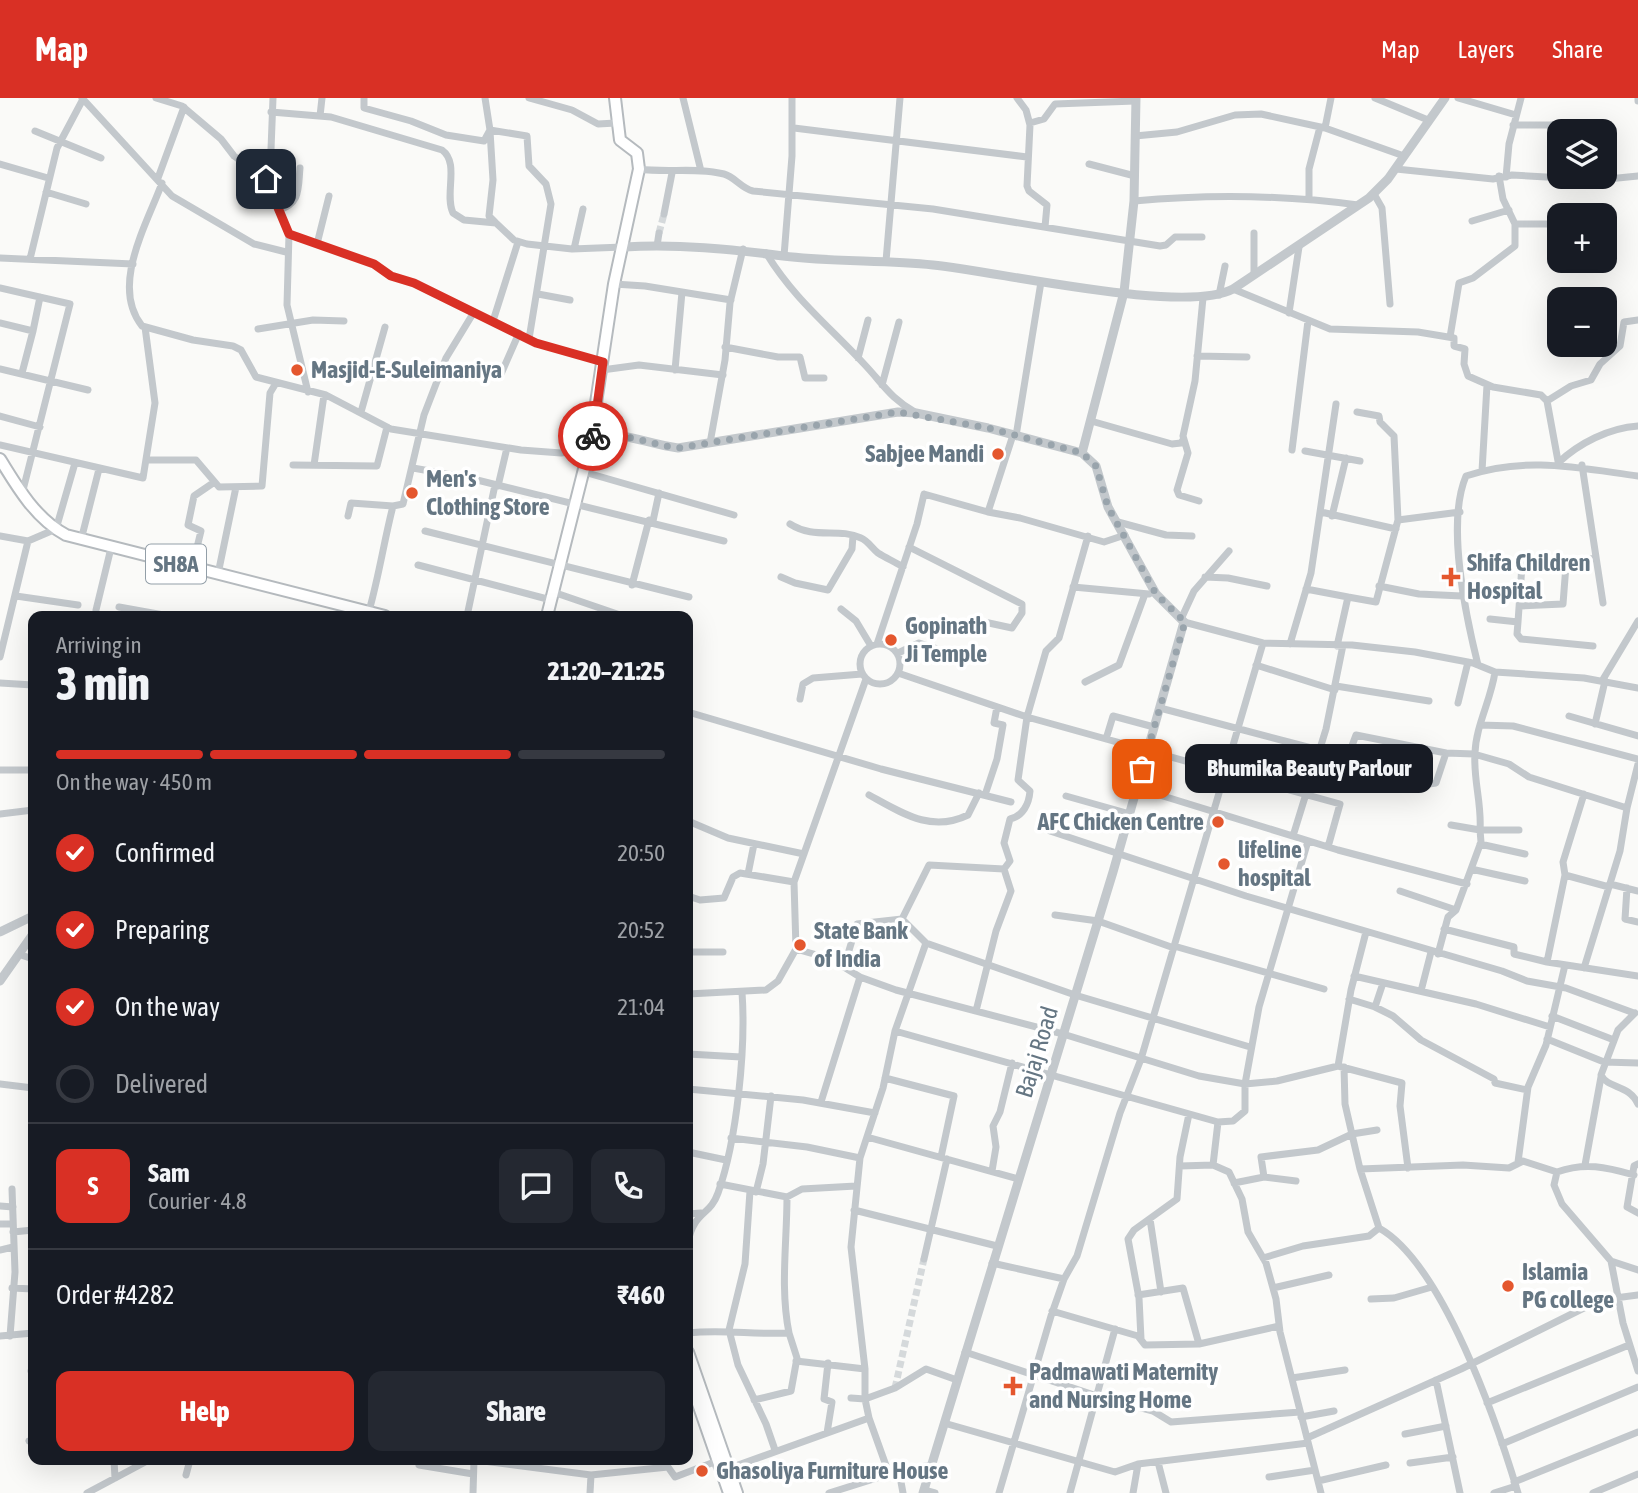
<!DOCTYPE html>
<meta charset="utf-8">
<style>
:root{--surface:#171b24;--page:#242831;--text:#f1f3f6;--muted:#9ea1a6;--line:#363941;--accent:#d93025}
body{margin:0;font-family:"Asap Condensed",sans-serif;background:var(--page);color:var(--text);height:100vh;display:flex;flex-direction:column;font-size:26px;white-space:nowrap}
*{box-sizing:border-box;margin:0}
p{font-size:23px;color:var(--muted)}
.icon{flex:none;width:38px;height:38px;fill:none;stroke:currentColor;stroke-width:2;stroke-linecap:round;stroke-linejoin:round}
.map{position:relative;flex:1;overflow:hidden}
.details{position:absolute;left:28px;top:513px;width:665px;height:854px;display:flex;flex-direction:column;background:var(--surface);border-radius:14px;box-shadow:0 7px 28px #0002}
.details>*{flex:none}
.controls{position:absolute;left:1547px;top:21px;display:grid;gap:14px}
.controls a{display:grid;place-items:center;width:70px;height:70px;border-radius:14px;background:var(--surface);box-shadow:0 7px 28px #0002;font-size:35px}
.pin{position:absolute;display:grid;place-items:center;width:60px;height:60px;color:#fff;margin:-30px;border-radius:14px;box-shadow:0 4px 10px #0006}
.courier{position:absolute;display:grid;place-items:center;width:70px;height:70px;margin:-35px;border:5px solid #d93025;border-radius:50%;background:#fff;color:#222;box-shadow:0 2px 9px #0007}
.bubble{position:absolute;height:49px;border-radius:14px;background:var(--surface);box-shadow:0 7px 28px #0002;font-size:23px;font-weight:800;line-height:49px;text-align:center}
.summary em{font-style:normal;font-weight:800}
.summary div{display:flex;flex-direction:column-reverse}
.summary{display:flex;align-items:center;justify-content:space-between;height:119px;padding:0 28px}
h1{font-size:46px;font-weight:800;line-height:52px}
.bar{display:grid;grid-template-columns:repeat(4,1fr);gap:10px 7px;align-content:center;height:84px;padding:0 28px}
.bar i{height:9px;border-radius:5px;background:var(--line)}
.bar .current{background:var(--accent)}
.bar p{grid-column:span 4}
.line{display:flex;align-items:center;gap:18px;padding:0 28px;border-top:2px solid var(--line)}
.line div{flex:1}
.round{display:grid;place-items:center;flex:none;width:74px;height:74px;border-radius:14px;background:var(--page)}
ol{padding:0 28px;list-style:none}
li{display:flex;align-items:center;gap:21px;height:77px}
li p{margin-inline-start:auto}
li .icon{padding:7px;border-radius:50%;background:var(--accent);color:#fff;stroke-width:4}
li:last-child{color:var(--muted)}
li i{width:38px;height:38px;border:4px solid var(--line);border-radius:50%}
.primary-button{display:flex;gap:14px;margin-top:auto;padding:14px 28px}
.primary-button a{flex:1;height:80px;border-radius:14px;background:var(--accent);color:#fff;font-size:28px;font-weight:800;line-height:80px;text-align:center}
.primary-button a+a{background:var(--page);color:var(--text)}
header{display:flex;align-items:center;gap:42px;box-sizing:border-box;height:98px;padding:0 35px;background:var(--accent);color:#fff}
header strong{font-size:33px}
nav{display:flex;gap:38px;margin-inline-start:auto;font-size:24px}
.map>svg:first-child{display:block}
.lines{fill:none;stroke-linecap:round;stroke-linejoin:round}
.minor-tunnel{stroke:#d5d9db;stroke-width:7;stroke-dasharray:7 3.5;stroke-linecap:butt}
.primary-casing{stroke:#b5babe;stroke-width:14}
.minor{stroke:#c3c8cc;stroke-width:7}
.tertiary{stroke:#c3c8cc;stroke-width:9}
.primary{stroke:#fff;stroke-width:10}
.done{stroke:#99a4ac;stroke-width:7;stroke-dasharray:0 12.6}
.route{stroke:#d93025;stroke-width:9}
.poi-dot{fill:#e4572e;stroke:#fff;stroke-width:2.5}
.labels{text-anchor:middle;stroke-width:7;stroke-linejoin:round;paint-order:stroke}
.shield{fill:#fff;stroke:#939fa8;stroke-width:2}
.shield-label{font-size:23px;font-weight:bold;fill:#657683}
.poi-label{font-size:24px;font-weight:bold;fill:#657683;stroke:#fff;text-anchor:start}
.street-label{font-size:24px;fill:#657683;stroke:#fff}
</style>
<header>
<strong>Map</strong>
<nav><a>Map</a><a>Layers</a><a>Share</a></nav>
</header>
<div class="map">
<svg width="1638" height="1395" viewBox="0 0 1638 1395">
<rect width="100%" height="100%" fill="#fafaf8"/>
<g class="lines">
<path class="minor-tunnel" d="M659 135 664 116
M895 1290 924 1161"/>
<g class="primary-casing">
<path id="primary" d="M0 361C17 389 36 421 66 437L385 518
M547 518 589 351 614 186 639 71 637 55 620 42 615 0
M688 1254 737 1395
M688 1277 729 1395"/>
</g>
<path class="minor" d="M82 0 172 98 254 146 286 154
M156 0 182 8 221 41 234 58 266 81
M273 0 270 77 266 81 289 136 287 207 308 294
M364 0V10L411 23 446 37 484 43 490 32
M485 0 490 32 527 38 529 68 546 86 551 106 529 241
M529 0 572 12 598 26 616 25
M683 0 701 73
M1017 0 1026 12 1030 27 1027 88 1029 93 1047 107 1045 129
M1375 0 1428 22
M1458 0 1516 17
M1638 0V3
M271 14 331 19 442 52C460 65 444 96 453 115L464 122 496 125 514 142 527 146 572 151 623 149
M320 18 322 0
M1030 25 1044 21 1055 6 1135 3
M1513 27H1560
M794 30 1027 59
M1325 30 1331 0
M35 33 101 60
M490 33 493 82 489 118 495 124
M1135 38 1177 34 1235 17 1261 16 1325 30 1404 58
M0 66 48 80
M1089 66 1135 78
M639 71C667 75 697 69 724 76 735 79 741 90 753 93L933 111 1160 148 1166 147 1175 139H1202
M1396 71 1493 81 1512 77 1598 82 1638 78
M1506 79 1509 46 1521 0
M158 80 184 9
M162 85C147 126 110 188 142 228L193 242 233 248 241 252 256 279 326 297 391 331 521 352 561 355 589 351
M46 94 86 106
M1374 96 1382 110 1390 206
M1309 101V71L1320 29
M1134 103C1209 96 1284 97 1358 107
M278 112C301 106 298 90 300 70
M664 116 672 75
M1472 123 1509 112
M1515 126H1559
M1254 135V177
M289 136 374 166 391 178 414 185 536 245 603 264
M317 146 329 98
M657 148 659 135
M574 151 583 111
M766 155C794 201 829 228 865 267 883 286 891 301 915 314
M784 158 792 58V0
M0 160 133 166
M30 161 57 50 83 1
M886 163 900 0
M614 186 645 188 731 202
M0 190 70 206 22 396
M1233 191 1330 231 1418 234 1454 240V248L1465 251 1464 266 1468 278 1493 289 1541 297 1547 303
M538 196 570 202
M1219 197 1225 168
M1289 215 1299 149
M493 223 518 144
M0 225 33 233 22 275
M258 231 313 222 344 223
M33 233 40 199
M1450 239 1459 185 1473 180 1515 148V126L1503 101 1499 78
M725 249 778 259H800L805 280H824
M1197 258 1247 259
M858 260 868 222
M0 271 88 292
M602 272 639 267 723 277
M675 272 682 194
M501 276 519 235
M882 287 899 224
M361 314 385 229
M1357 314 1379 318 1380 324 1394 338 1398 422
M0 318 40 329
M1091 323 1172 346 1181 345 1183 342
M1016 338 1041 184
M710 345 725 262 730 205 743 151
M0 347 143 380 155 305 145 229
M1292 352 1308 223
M1305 353 1360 363
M147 362H196L219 389 262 388 270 295 276 285
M1558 363 1547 303 1571 288 1591 282 1600 266 1620 248 1624 224 1638 222
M1558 365C1579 345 1609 330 1638 328
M293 367 377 368 387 329
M314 367 324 297
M1582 367 1603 505
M413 370 469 380 724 443
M1482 373 1487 287
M584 374 734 417
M498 388 506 354
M1199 403 1179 397 1177 392 1188 355 1183 338 1195 283 1203 200
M988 414 1020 420 1104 444 1125 437
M1321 414 1396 431
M348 418 351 405 393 408
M1332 418 1346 360
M653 423 659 395
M1118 424 1166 437 1192 438
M790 426C815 442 838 429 861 440 868 443 872 450 878 455 886 460 895 464 903 469
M425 433 689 499
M0 438 28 443 56 431 75 365
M81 442 99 371
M909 449 1022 506V515L1012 530 975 522
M1497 466 1554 468 1596 460
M418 467 551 502
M192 470 201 433 188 427 194 398 213 385
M218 476 236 389
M781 479 795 485 828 492 852 451 853 438
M1205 479 1228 480 1267 488
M632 487 649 422
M1379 488 1419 496 1462 498
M1073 489 1149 496
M1306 491 1348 499
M553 494 623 518
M16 498 78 507
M1520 508 1563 506 1566 467
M119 509 169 518
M841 511 856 523 871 548
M96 512 111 450
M369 513C379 478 384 443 393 408L403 406 424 317 446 260 474 214
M467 518 495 387
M1182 519 1194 493 1229 453
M1490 521 1518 524 1522 467
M1184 524 1263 545 1352 547 1415 554 1473 565 1495 574 1584 580 1638 590
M1518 524 1517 536 1521 541 1593 548
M860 566a20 20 0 1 1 40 0a20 20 0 1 1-40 0Z
M877 546 917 426 924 396 988 414 1013 337
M1290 546 1311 475 1336 306
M1337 548 1348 499 1376 504 1398 422 1460 414
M898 555 919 545 935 550
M0 559 28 443
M1256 567 1335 592
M1478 567C1466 519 1446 425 1466 378 1526 358 1578 370 1638 378
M1495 574C1491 602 1476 627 1475 655 1473 681 1482 706 1480 732H1519
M898 575 1027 619 1340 706 1328 749
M866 581 794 784 796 851 831 861 860 879 896 892 1063 936 1199 978 1245 986 1277 983 1338 968 1402 985 1400 1008 1408 1070
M1602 583 1638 523
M1085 584 1119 567 1145 496
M0 585 33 587
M1336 588 1429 603
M800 601 803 586 813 580 862 576
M1458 605 1468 564
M1160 610 1319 652 1422 687 1436 685 1446 655 1474 656 1509 666 1529 679 1627 710 1620 753 1584 870
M688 614 881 671 1011 704
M1569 618 1638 638
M1595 626 1605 583
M1480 627 1513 628 1638 661
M1106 641 1113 618 1154 629
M1347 661 1356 637 1446 655
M0 672H33
M1137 690 1338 752 1467 786
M869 697C902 715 931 735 968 717L979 695
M985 697 997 661 1003 627 994 625 997 609
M1066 698 1130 716
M1627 710 1638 666
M0 716 33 712
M688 723 728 740 804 756
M1050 733 1246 798 1502 873 1527 883 1566 890 1634 915
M1293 738 1326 631 1343 547
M1480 746 1525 756
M1471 771 1525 783
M748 776 754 746
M1565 777 1563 764 1584 696
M1610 786 1638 793
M1627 790 1625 821 1638 824
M1400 793 1456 812
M688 798 700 802 724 800 733 779 740 775 794 784
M1055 817 1098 823 1174 850
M1444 831 1514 849V856L1547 864 1638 878
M926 845 902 821 929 767 1004 771 1010 763 1004 745 1010 721C1023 718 1029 706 1030 693L1018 682 1027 619 1046 553 1059 540 1088 438
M1174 848 1324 891
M688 854H723
M1438 856 1448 819 1456 812 1481 744 1480 732 1451 727
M21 857 33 861
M1547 864 1565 777 1609 789
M844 869 857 826 902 821
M1354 878 1476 906 1550 929
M1383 885 1375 909 1393 918 1421 942 1494 981 1495 985 1527 992
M1421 893 1431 854
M688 896 766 892 778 883 796 851
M1349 901 1375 909
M976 913 996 833 1011 793 1004 771
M1635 915 1618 932 1601 977C1608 991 1629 986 1638 1006
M1552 918 1614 942
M895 933 1218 1024 1233 1023 1245 1013V986L1259 909 1308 743
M1547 941 1604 964 1638 965
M688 956 741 959
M1338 968 1351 892 1366 834
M1344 969 1345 1006 1360 1071
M885 980 954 998 941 1059
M0 986 33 990
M688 991 803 1002 875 1015
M821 1004 860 879
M867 1039 1018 1081
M731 1040 807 1049 860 1060
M688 1054 726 1062
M1518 1064 1528 989 1546 947 1565 867
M1638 1066 1634 1068 1627 1109 1638 1115
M1213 1067 1218 1024
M1585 1067 1601 979
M1180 1068 1213 1067 1229 1074 1242 1101 1248 1134 1266 1165 1276 1201 1280 1234 1321 1395
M992 1073 996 1049 993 1028 1000 1014 1012 965
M1634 1077C1606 1069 1585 1064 1557 1074L1554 1087 1562 1106 1611 1163 1638 1172
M1264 1079 1296 1083
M1234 1085 1264 1079 1261 1059 1318 1052 1352 1036 1377 1032
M750 1093 745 1166 729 1232 738 1267 766 1326 775 1352
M756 1094 763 1066 771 998
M787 1099 802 1091 856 1088
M0 1108 13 1109
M854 1112 997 1148
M688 1116 701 1115
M1150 1121 1161 1194
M0 1126H13
M13 1134 33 1132
M688 1144C694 1113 710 1118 718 1095 737 1042 746 950 742 894
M0 1152 13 1149
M1263 1160 1303 1148 1369 1138 1379 1130
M924 1161 947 1061
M1611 1163 1623 1225 1638 1273
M992 1165 1064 1181
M12 1190 33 1191
M1273 1190 1329 1177
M1138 1197 1183 1190 1199 1246
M1371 1201 1394 1200 1432 1189
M1052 1213 1138 1238 1145 1247 1199 1246 1279 1228
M688 1235C722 1231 755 1237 789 1235 780 1190 787 1144 787 1099L720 1086
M0 1238 33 1235
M10 1238 15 1174 12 1091
M1141 1241 1139 1200 1128 1141 1134 1132 1177 1101 1180 1059 1189 1016
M965 1254 1097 1298 1153 1313 1171 1324 1300 1314
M796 1263 865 1271V1301L851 1300
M865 1271 851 1149 860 1060 883 990 895 933 926 845 1075 897 1250 949
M31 1273H33
M1292 1280 1345 1272
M1436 1282 1460 1395
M754 1302 791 1293 797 1260 789 1235
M1487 1305 1629 1247
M1301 1319 1334 1313
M869 1320 889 1376
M944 1325 1115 1374 1138 1366 1308 1345
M827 1335 832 1304 824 1301 828 1265
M1405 1336 1446 1328
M1307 1340 1461 1271 1600 1202 1638 1197
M29 1343 33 1342
M1502 1346 1638 1289
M114 1362 115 1380
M476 1362 591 1377 590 1395
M1158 1364 1166 1395
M1410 1365 1453 1359
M419 1367 473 1376
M727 1371 869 1320 865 1301 895 1290 926 1271 957 1282
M899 1373 903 1395
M186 1377 190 1362
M591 1377 668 1369 675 1379 717 1363
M1269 1379 1315 1372
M1318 1383 1386 1367
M1514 1384 1638 1334
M924 1392 935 1395
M87 1395 149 1362
M473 1395 474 1362
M829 1395 899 1373 932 1367
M999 1395 1051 1218 1064 1181 1077 1158 1120 1015 1141 961 1263 545
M1070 1395 1115 1231
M1133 1395 1138 1366
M1494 1395 1516 1388
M1518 1395C1497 1325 1443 1166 1379 1130L1360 1071 1463 1067 1509 1070 1523 1063 1557 1074
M1593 1395 1638 1376"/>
<path class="tertiary" d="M624 149C679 146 730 151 783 158 833 164 883 162 933 167 996 173 1184 217 1233 191L1369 100 1388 81 1445 0
M591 338C617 331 650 347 678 350L898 314 916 315 988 330 1082 355 1096 368 1108 409 1156 496 1184 524 1113 774 923 1395
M1082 355 1124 194 1134 103 1136 0
M0 834 33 818
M0 883 33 836"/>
<use href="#primary" class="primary"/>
</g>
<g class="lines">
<path class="done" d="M593 338C616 332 652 347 678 350L898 314 988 330 1082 355 1096 368 1108 409 1156 496 1185 524 1142 671"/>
<path class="route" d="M266 81 289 136 374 166 391 178 414 185 536 245 603 264 593 338"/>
</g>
<g class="poi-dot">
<circle cx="297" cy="272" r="7"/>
<circle cx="998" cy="356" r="7"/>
<circle cx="412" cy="395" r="7"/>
<path d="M1447.5 468.5h7v7h7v7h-7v7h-7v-7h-7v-7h7z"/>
<circle cx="891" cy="542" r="7"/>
<circle cx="1218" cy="724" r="7"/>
<circle cx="1224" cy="766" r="7"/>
<circle cx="800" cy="847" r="7"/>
<circle cx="1508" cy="1188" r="7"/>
<path d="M1009.5 1277.5h7v7h7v7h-7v7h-7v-7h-7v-7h7z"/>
<circle cx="702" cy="1373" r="7"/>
</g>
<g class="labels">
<rect class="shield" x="146" y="446.5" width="60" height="39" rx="5"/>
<g class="shield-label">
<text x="176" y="474">SH8A</text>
</g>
<g class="poi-label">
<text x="311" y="280">Masjid-E-Suleimaniya</text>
<text x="984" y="364" text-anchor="end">Sabjee Mandi</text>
<text x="426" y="389">Men's<tspan x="426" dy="28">Clothing Store</tspan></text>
<text x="1467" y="473">Shifa Children<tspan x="1467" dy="28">Hospital</tspan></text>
<text x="905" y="536">Gopinath<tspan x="905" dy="28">Ji Temple</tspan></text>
<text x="1204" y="732" text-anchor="end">AFC Chicken Centre</text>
<text x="1238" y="760">lifeline<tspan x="1238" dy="28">hospital</tspan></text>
<text x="814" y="841">State Bank<tspan x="814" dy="28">of India</tspan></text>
<text x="1522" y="1182">Islamia<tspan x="1522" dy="28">PG college</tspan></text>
<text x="1029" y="1282">Padmawati Maternity<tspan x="1029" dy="28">and Nursing Home</tspan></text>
<text x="716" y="1381">Ghasoliya Furniture House</text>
</g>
<g class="street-label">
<text transform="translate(1037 954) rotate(-73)" y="8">Bajaj Road</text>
</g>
</g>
</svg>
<div class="controls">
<a><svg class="icon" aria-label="layers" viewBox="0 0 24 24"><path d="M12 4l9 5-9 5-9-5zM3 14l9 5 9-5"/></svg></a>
<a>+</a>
<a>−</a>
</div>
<div class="pin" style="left:1142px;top:671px;background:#ea580c"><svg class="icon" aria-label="bag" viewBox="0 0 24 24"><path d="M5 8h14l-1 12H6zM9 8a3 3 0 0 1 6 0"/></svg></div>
<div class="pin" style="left:266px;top:81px;background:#1f2937"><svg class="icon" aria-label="home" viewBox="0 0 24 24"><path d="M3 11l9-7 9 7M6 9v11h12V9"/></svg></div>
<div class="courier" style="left:593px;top:338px"><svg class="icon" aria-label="bike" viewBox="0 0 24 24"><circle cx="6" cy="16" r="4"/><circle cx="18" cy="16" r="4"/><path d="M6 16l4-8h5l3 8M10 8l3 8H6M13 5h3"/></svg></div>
<div class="bubble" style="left:1185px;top:646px;width:248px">Bhumika Beauty Parlour</div>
<section class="details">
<div class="summary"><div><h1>3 min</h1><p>Arriving in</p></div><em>21:20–21:25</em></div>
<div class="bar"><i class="current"></i><i class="current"></i><i class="current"></i><i></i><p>On the way · 450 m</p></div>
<ol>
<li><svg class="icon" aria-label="check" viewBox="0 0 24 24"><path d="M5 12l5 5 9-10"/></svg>Confirmed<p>20:50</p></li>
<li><svg class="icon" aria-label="check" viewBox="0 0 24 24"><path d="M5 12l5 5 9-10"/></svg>Preparing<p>20:52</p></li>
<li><svg class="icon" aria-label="check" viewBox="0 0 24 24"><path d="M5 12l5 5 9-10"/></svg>On the way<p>21:04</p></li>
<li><i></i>Delivered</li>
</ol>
<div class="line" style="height:126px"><b class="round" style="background:var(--accent);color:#fff">S</b><div><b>Sam</b><p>Courier · 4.8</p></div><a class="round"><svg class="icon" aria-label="chat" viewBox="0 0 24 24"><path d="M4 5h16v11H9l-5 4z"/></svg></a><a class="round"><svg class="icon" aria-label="phone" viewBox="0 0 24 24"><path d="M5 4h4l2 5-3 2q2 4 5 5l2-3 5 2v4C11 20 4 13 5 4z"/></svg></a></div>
<div class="line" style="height:91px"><div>Order #4282</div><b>₹460</b></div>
<div class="primary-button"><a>Help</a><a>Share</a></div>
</section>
</div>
